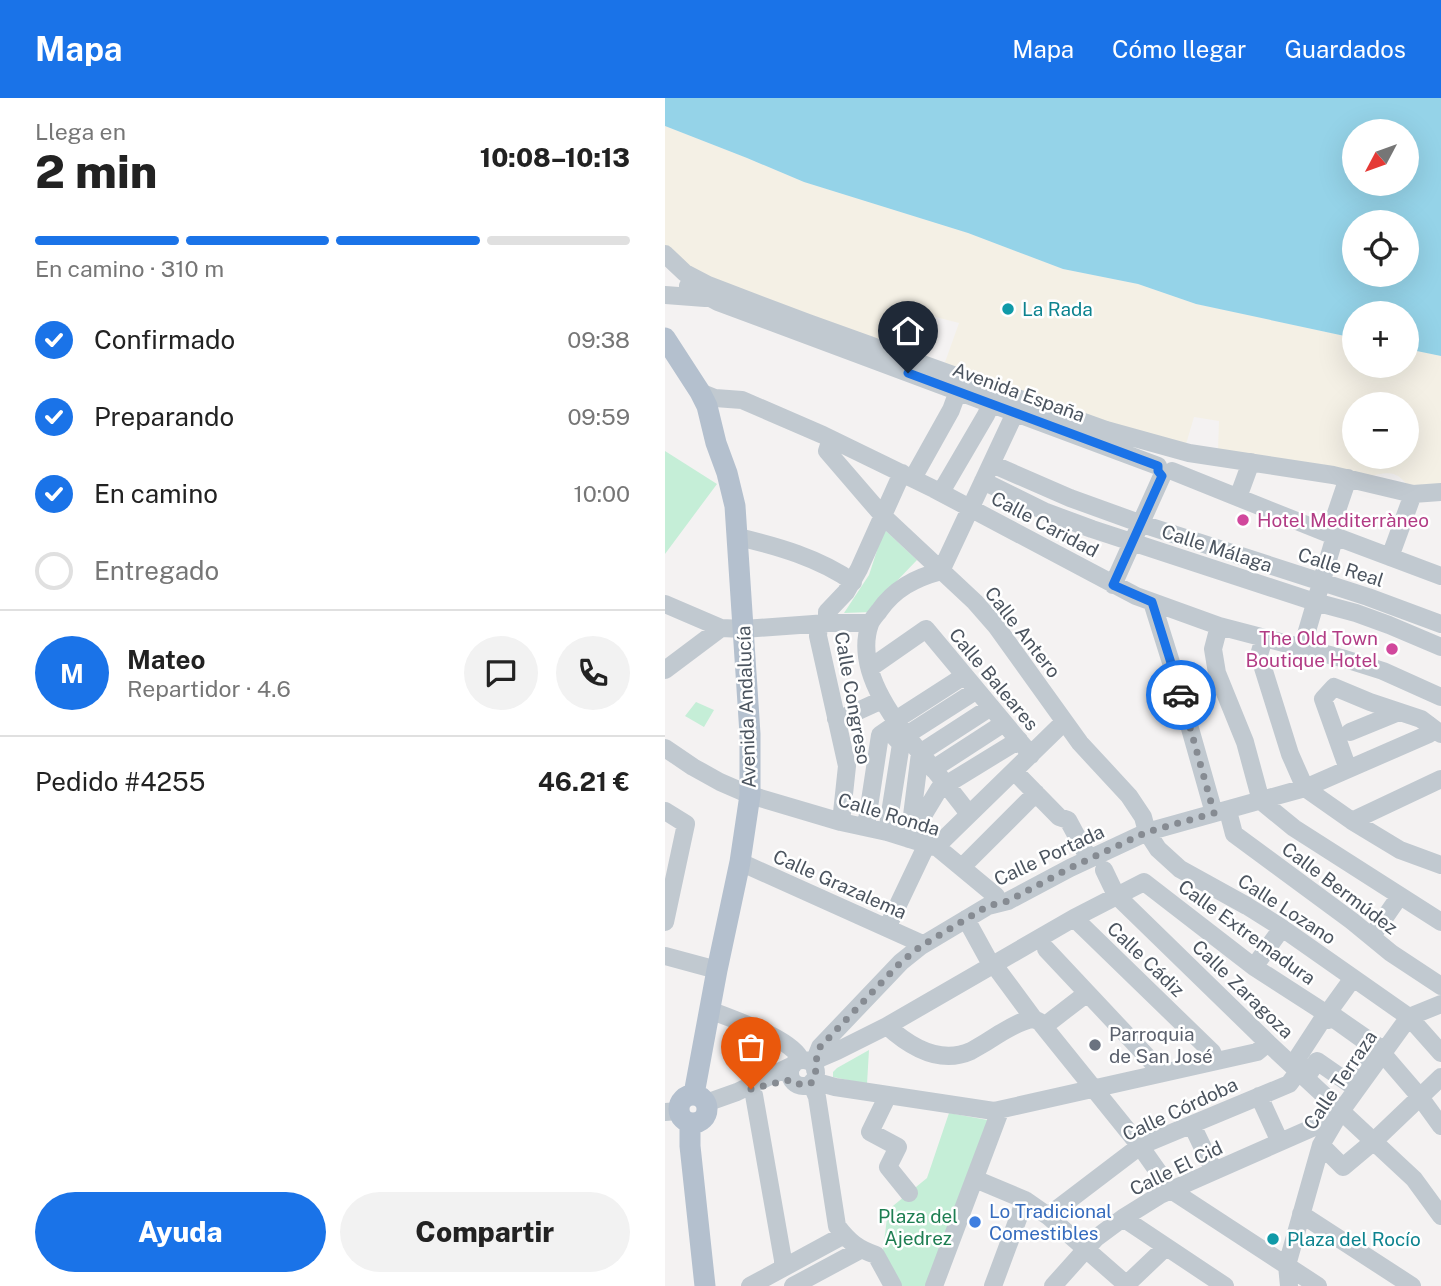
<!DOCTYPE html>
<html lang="es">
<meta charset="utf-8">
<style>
:root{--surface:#fff;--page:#f2f2f2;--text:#222;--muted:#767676;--line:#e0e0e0;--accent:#1a73e8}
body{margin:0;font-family:"Public Sans",sans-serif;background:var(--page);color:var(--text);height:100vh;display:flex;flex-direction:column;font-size:26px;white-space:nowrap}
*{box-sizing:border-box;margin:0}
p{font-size:23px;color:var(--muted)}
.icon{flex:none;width:38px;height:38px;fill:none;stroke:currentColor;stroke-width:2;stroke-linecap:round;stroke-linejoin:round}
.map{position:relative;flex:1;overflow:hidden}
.drawer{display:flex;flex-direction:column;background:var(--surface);width:665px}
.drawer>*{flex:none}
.needle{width:46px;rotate:229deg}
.buttons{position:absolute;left:677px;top:21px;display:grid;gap:14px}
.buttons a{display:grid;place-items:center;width:77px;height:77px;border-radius:50%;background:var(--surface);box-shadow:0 7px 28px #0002;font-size:35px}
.pin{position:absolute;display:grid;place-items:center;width:60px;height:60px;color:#fff;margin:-72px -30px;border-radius:50% 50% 50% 0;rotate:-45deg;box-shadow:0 0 7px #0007}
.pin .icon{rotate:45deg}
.courier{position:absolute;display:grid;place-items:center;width:70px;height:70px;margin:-35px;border:5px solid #1a73e8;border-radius:50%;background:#fff;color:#222;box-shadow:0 2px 9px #0007}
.headline em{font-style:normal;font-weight:800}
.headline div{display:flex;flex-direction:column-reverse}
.headline{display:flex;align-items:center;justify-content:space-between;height:119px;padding:0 35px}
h1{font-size:46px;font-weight:800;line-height:52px}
.bar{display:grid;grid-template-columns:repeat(4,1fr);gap:10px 7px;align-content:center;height:84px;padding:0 35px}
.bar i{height:9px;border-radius:5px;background:var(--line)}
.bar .selected{background:var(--accent)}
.bar p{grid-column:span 4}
.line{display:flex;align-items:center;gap:18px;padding:0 35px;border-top:2px solid var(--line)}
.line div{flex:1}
.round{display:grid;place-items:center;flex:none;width:74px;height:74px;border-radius:37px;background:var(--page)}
ol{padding:0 35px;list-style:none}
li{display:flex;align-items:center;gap:21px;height:77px}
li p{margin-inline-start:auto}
li .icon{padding:7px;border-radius:50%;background:var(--accent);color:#fff;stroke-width:4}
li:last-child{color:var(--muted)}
li i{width:38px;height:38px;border:4px solid var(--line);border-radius:50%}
.primary-button{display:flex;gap:14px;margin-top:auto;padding:14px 35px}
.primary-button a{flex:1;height:80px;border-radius:42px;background:var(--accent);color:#fff;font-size:28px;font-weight:800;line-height:80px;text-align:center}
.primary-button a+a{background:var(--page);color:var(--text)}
header{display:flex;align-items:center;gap:42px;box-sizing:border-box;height:98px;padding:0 35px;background:var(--accent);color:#fff}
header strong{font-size:33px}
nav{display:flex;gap:38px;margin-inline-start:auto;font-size:24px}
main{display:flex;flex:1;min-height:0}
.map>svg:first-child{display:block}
.green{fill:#c5eed7}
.sand{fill:#f4f0e5;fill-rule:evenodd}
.water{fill:#95d3e8;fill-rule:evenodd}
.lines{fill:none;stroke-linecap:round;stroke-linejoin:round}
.minor{stroke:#c1c9d0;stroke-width:18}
.major{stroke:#b4c0ce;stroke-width:21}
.done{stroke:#868b92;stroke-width:7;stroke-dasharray:0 12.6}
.route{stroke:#1a73e8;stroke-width:9}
.culture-dot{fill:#0f9aa8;stroke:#fff;stroke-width:2.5}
.hotel-dot{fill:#d1479c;stroke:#fff;stroke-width:2.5}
.worship-dot{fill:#6b7280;stroke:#fff;stroke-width:2.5}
.shop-dot{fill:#3f7fe0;stroke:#fff;stroke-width:2.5}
.labels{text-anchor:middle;stroke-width:5;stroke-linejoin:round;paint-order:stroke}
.culture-label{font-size:19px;fill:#0d838f;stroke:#fff;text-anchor:start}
.street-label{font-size:19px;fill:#4b545f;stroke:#fff}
.hotel-label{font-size:19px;fill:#b23c85;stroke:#fff;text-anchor:start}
.worship-label{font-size:19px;fill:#5b616d;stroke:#fff;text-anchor:start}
.shop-label{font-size:19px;fill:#366cbe;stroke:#fff;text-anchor:start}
.park-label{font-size:19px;fill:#1e7e52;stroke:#fff}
</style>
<header>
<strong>Mapa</strong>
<nav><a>Mapa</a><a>Cómo llegar</a><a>Guardados</a></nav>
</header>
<main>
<section class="drawer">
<div class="headline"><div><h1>2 min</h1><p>Llega en</p></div><em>10:08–10:13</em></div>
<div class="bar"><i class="selected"></i><i class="selected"></i><i class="selected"></i><i></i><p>En camino · 310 m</p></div>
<ol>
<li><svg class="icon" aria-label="check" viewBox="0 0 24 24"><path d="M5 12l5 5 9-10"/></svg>Confirmado<p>09:38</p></li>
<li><svg class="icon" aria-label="check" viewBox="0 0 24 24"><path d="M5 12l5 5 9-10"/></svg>Preparando<p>09:59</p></li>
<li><svg class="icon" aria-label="check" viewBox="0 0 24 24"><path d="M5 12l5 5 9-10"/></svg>En camino<p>10:00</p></li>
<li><i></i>Entregado</li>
</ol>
<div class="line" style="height:126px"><b class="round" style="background:var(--accent);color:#fff">M</b><div><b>Mateo</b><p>Repartidor · 4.6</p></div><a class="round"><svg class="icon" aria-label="chat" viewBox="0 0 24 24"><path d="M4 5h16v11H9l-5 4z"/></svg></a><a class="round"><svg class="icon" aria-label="phone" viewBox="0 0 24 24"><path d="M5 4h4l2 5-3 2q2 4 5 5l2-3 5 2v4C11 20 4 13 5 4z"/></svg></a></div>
<div class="line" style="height:91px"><div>Pedido #4255</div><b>46.21 €</b></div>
<div class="primary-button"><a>Ayuda</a><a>Compartir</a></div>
</section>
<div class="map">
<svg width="776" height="1188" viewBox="0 0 776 1188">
<rect width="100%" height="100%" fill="#f4f2f2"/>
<path class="green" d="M0 353 52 386 0 456Z
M219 431 252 462 227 488 206 514 179 515 204 477Z
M31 604 49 612 39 629 20 618Z
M204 952 202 986 168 979V974L172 970Z
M284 1015 328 1023 265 1188H236L218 1152 223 1112 262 1080Z"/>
<path class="sand" d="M0 28 82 60 139 84 303 135 398 171 473 186 531 206 689 240 690 268H742V251L776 258V386L756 390 742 387C732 372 720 374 704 379L553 352 554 323 529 319 521 346 412 315 279 267 294 225 263 217 254 243 242 239 238 250 232 248 227 241 221 245 18 169 0 151ZM690 306H742V359H690Z"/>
<path class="water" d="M0 0H776V258L742 251V215H690L689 240 531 206 473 186 398 171 303 135 139 84 82 60 0 28ZM690 33H742V86H690ZM690 124H742V177H690Z"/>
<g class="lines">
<path class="minor" d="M0 156 20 175 43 187 143 225 441 332 524 355 668 377 748 396 776 394
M23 188 53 204 493 368
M0 197 40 200
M35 294 50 300 77 302 158 337 269 391 471 498 554 528 680 561 718 573 776 599
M166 341 162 353 218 418 310 504 331 528 415 645 464 698 478 719 482 734 493 751 515 771 582 808 617 830 744 919 776 955
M327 366 405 400 477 426 703 499 776 526
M507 373 664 436 776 478
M248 380 286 312 293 293
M318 383 381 414 427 431 650 504 691 515 724 527 776 549
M276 394 321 317 326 306
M575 394 586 364
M664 436 683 380
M73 439C112 448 154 460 188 484
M725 459 748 396
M276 473C250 480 229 491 214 513 211 517 207 521 205 526 187 576 238 634 267 669 280 685 292 700 304 716
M276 473 350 315
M448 487 497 378
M487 504 509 574 549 715
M0 506 56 530
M162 525V514L181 494 194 471 237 375
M154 526 153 538 182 668 176 724
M554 528 548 551 552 575 580 644 596 703 629 730 776 824
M599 540 594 557 625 656 640 690 687 723 735 752 776 767
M637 550 670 438
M205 570 261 531 366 657
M0 572 56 530 79 531 162 525H205
M171 621 182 618 217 602
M229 623 299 578
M685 634 734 614
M240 638 312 592
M0 650 28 669 55 684 85 697 176 724 222 734 273 750 331 798 333 805
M268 671 339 625
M683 671 658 601 669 589 705 604 756 621 776 636
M349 673 394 719 403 722 424 761
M0 713 21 726 0 824
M563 713 569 736 687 823 726 855 776 888
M687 723 776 681
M201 729 215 637 231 626
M222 734 236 646 223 632
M248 734 274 691 354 642
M244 741 255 655 326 609
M273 750 278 742 399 624
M75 764 253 844 256 848
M297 769 371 695
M439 772 451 797 603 945 749 1081 776 1118
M409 820 547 954 551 963
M301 821 323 861
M222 830 262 746
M707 838 734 799
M381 851 489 966 492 972V976
M0 858 52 872
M328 868 332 871 369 921 375 924 475 1048 506 1092 653 1188
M589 869 617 830
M45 912C68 922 127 940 136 962
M662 916 688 880
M666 916 715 950 688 988 652 963 645 974 631 962 659 919 663 922Z
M222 928C244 948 275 967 306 953 315 948 325 942 334 936 345 930 356 922 369 921
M380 930 382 926 421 896
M718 956 755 999 776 1028
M125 975a13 13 0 1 1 26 0a13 13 0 1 1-26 0Z
M143 963 151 962 172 953 222 928 409 820 479 784 589 869 662 916 711 951
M150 972 151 959 155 949 236 864 256 848 323 808 343 803 405 770 482 734 640 690 764 636 763 626
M148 983 170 989 329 1013 592 954 603 945
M146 985 152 999 172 1128C184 1144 193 1151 211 1157L228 1188
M86 991 89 997 118 1162V1170
M223 997 205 1034 233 1049 223 1069 244 1095
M594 998 615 1044
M41 1005 72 994 128 967
M0 1014 13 1013
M527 1027 549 1073
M656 1047 678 1069 709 1043 776 979
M310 1081 360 1102 383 1118 463 1188
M636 1116 747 1188
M383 1118 475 1048 624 986 633 974
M458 1120 560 1188
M85 1188 179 1137
M128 1188 195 1152
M269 1188 335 1013
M328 1188 360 1102
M388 1188 431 1140 458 1120 495 1097 672 1019
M460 1188 501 1149
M624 1188 622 1167 656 1047 676 1013 744 919 776 906"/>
<path class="major" d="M0 240 35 294 42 308 51 345 62 375 70 408 85 636V697L75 764 52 872 29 996
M14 1011a14 14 0 1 1 28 0a14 14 0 1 1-28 0Z
M25 1025V1048L40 1188"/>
</g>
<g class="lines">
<path class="done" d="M86 991 119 983 128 982C136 989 148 990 150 977 152 967 150 959 155 949L236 864 256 848 323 808 343 803 405 770 482 734 549 715 516 597"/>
<path class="route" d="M243 275 493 368V373L497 378 448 487 487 504 516 597"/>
</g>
<g class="culture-dot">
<circle cx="343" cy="211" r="7"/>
<circle cx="608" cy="1141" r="7"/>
</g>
<g class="hotel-dot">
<circle cx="578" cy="422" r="7"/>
<circle cx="727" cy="551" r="7"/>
</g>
<circle class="worship-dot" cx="430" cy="947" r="7"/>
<circle class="shop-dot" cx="310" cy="1124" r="7"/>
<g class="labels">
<g class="culture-label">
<text x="357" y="218">La Rada</text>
<text x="622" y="1148">Plaza del Rocío</text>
</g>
<g class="street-label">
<text transform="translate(354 294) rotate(20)" y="7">Avenida España</text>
<text transform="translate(380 426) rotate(28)" y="7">Calle Caridad</text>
<text transform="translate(552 450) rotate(18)" y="7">Calle Málaga</text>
<text transform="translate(676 469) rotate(18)" y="7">Calle Real</text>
<text transform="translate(358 534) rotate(52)" y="7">Calle Antero</text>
<text transform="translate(329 581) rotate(50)" y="7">Calle Baleares</text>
<text transform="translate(188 600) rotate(80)" y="7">Calle Congreso</text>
<text transform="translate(81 609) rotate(-92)" y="7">Avenida Andalucía</text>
<text transform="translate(224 716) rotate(17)" y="7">Calle Ronda</text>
<text transform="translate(384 757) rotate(-25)" y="7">Calle Portada</text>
<text transform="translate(175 786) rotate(24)" y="7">Calle Grazalema</text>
<text transform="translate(675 790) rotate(37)" y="7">Calle Bermúdez</text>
<text transform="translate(622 811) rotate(33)" y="7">Calle Lozano</text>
<text transform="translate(582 834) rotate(36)" y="7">Calle Extremadura</text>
<text transform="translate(481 861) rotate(44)" y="7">Calle Cádiz</text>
<text transform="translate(578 891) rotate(44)" y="7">Calle Zaragoza</text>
<text transform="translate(675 982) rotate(-56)" y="7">Calle Terraza</text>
<text transform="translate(515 1011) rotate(-25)" y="7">Calle Córdoba</text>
<text transform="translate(511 1070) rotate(-26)" y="7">Calle El Cid</text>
</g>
<g class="hotel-label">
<text x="592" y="429">Hotel Mediterràneo</text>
<text x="713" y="547" text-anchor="end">The Old Town<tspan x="713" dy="22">Boutique Hotel</tspan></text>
</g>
<g class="worship-label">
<text x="444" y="943">Parroquia<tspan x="444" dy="22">de San José</tspan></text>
</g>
<g class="shop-label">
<text x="324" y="1120">Lo Tradicional<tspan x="324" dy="22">Comestibles</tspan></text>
</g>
<g class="park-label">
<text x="253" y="1125">Plaza del<tspan x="253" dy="22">Ajedrez</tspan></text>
</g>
</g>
</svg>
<div class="buttons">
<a><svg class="needle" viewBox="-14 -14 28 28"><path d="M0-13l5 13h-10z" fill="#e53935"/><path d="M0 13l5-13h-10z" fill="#767676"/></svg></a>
<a><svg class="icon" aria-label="locate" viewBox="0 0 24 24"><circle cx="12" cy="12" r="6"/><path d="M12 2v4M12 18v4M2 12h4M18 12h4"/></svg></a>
<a>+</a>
<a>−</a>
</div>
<div class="pin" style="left:86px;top:991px;background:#ea580c"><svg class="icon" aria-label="bag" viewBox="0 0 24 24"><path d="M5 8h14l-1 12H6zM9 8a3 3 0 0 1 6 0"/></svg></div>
<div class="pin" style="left:243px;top:275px;background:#1f2937"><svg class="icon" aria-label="home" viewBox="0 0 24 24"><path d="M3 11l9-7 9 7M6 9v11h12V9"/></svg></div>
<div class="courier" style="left:516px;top:597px"><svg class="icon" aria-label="car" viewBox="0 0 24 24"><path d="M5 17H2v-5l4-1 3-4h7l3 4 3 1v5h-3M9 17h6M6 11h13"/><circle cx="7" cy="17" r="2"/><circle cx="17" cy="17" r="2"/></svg></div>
</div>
</main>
